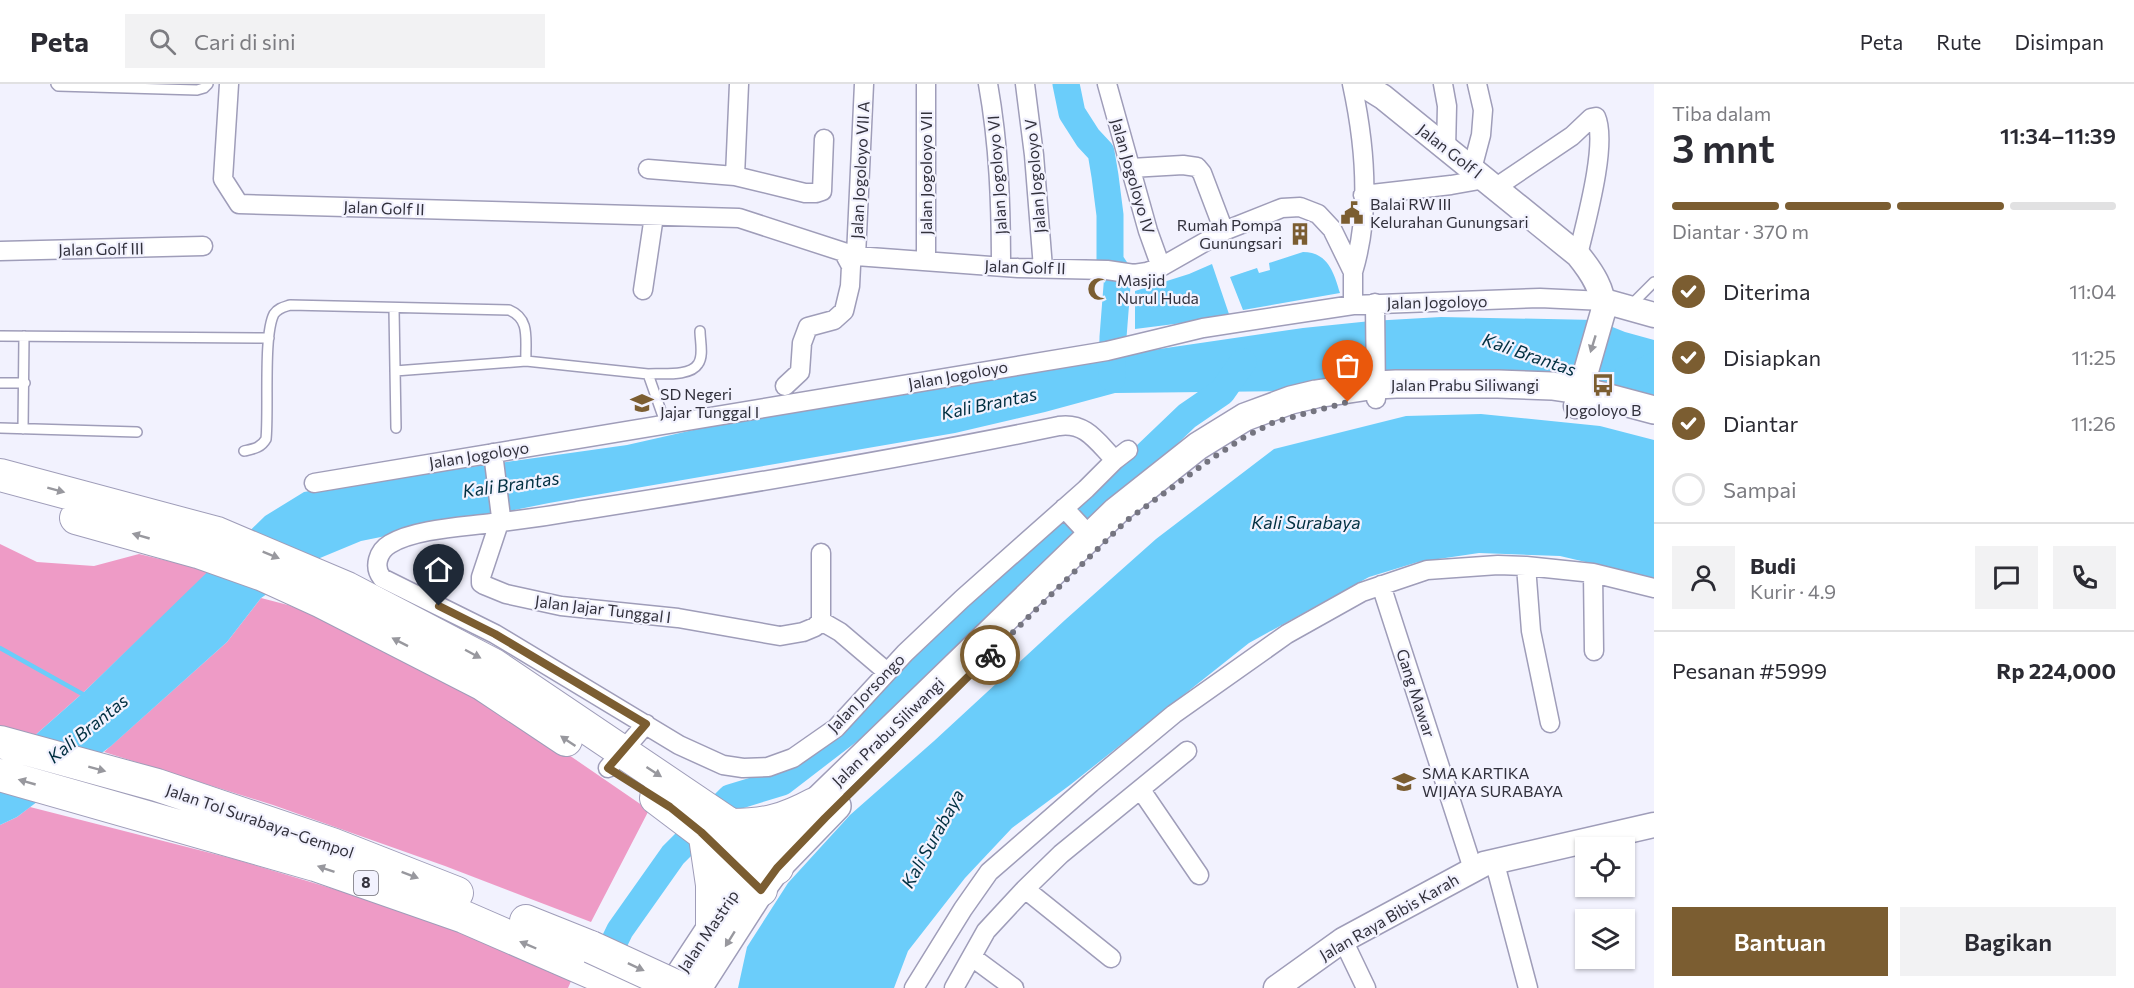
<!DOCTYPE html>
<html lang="id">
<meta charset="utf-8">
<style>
:root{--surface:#fff;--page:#f2f2f3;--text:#2b2b33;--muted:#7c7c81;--line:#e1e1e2;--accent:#7b5d31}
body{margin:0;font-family:Commissioner,sans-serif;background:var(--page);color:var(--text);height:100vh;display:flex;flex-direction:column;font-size:22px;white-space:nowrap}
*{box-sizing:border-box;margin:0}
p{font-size:20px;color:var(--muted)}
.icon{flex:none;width:33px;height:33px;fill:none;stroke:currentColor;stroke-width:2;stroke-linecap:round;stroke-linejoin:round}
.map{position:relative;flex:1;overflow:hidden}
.drawer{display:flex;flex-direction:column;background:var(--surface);width:480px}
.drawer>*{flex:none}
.buttons{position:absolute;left:1575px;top:753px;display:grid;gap:12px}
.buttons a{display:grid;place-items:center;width:60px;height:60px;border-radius:0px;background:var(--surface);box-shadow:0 2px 4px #0004;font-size:30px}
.pin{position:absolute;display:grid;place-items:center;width:51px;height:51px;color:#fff;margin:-62px -26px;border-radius:50% 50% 50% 0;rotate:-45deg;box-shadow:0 0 6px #0007}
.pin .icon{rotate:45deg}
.courier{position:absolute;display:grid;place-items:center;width:60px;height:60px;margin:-30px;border:4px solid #7b5d31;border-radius:50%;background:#fff;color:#222;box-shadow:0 2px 8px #0007}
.summary em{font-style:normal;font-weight:600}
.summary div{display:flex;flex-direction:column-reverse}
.summary{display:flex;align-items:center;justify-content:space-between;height:102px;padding:0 18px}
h1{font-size:39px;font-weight:600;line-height:45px}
.bar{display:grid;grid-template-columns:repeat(4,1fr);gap:9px 6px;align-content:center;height:72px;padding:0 18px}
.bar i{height:8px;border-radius:4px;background:var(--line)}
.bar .active{background:var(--accent)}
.bar p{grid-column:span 4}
.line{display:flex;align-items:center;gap:15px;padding:0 18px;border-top:2px solid var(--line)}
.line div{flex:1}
.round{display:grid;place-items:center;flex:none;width:63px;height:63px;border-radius:0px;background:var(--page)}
ol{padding:0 18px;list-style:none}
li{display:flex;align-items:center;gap:18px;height:66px}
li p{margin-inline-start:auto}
li .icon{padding:6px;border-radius:50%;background:var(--accent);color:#fff;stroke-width:4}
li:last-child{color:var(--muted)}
li i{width:33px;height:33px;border:3px solid var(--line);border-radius:50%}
.primary-button{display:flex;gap:12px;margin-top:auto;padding:12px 18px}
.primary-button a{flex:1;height:69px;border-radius:0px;background:var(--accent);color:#fff;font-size:24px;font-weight:600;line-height:69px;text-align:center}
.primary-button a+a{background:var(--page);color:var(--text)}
header{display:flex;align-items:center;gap:36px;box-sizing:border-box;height:84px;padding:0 30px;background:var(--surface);border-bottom:2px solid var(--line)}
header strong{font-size:28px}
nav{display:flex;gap:33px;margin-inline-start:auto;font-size:21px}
.search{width:420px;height:54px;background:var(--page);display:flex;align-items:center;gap:15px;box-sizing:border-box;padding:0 21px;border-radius:0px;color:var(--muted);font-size:22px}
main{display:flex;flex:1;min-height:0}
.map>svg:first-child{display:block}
.forest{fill:#ee9bc6}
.water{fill:#6bcdfa}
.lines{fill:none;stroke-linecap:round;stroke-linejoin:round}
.stream{stroke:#6bcdfa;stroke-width:4.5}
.river{stroke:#6bcdfa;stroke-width:27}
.service-casing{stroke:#9f9db9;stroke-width:12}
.minor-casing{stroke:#9f9db9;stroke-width:21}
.secondary-casing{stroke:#9f9db9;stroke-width:27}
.primary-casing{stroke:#9f9db9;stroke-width:30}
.motorway-casing{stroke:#9f9db9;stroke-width:34}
.service{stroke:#fff;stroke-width:9}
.minor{stroke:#fff;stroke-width:18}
.secondary{stroke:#fff;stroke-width:24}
.primary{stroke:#fff;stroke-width:27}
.motorway{stroke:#fff;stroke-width:32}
.motorway-bridge-casing{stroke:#9f9db9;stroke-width:34;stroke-linecap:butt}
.motorway-bridge{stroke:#fff;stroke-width:32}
.oneway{fill:#98989e}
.done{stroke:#757580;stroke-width:6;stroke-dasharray:0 10.8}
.route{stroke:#7b5d31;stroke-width:8}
.labels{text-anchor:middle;stroke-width:4.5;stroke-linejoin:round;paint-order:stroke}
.shield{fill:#f2f2fe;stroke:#6c6b76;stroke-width:1.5}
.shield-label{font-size:15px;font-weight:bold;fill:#32313c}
.street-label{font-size:16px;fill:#32313c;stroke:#f2f2fe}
.poi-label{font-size:16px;fill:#32313c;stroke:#f2f2fe;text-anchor:start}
.water-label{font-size:18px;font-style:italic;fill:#012f41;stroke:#f2f2fe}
</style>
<header>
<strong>Peta</strong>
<div class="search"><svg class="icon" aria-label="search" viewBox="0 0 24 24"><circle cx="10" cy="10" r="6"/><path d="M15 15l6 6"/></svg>Cari di sini</div>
<nav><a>Peta</a><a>Rute</a><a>Disimpan</a></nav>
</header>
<main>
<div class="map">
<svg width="1654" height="904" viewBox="0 0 1654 904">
<rect width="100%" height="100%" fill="#f2f2fe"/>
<path class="forest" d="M0 460 37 478 94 482 139 470 210 487 84 608 32 654 0 644Z
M261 514 288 521 363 550 531 645 649 726 591 838 445 782 273 721 104 668 227 558Z
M30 723 234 775 437 836 572 895 568 904H0V741L17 733Z"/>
<path class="water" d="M1303 168C1328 168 1334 189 1340 209L1243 226 1230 193 1257 184 1259 189 1270 186 1269 179Z
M1212 180 1230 233 1135 245V207L1189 190Z
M1441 233 1595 236 1625 248 1654 256V312L1613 301 1582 289 1506 288 1292 307 1115 309 1045 328 955 349 549 419 361 457 320 474 261 514 227 558 111 662 17 733 0 741V672L32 654 84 608 265 432 304 408 350 400 627 361 764 330 1003 288 1303 244 1371 237Z
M1481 330 1600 342 1654 356V494L1560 472 1479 469 1418 478 1369 493 1249 559 1070 701 1012 744 965 794 908 867 894 904H738L747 863 788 799 850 731 934 657 1065 536 1156 455 1274 365 1406 332Z"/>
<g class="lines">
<path class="stream" d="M0 564 86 612"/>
<path class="river" d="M1066 0 1072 29 1088 54 1101 68 1105 92 1110 131V177L1118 189 1113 253 1112 294
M1562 283 1613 301 1654 282
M599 889 620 846 673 771 730 714 782 698 894 612 1187 332 1222 308 1243 278"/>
<g class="service-casing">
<path id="service" d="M56 0 58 2 197 6 204 4 208 0
M1630 222 1654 198
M394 225 396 344
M0 252 269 254
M395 287 526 277
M648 290C661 289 690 293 698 280 704 272 700 257 700 247
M0 299H25
M0 344 137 348
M23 345 24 252
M244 367C253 365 261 364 266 355 269 327 263 251 274 230 278 224 284 223 290 221L509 226C531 235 525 256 526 277L648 290 666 341"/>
</g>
<g class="minor-casing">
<path id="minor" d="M229 0 223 95 239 120 739 134 856 172 1018 184 1107 186 1134 190 1147 188 1161 183 1224 147 1282 124 1300 123 1318 130 1332 145 1353 188V221
M926 0V177
M988 0C999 61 1001 121 1001 183
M1025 0 1034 71 1043 184
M1107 0 1148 147 1161 183
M1352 0C1365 60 1371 129 1353 188
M1443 0 1447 22 1446 66
M1131 84 1183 81 1197 83 1202 89 1224 147
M648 85 735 92 739 0
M1472 85 1481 51 1483 26 1477 0
M735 92 805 109H816L822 107 824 55
M1495 104 1572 52 1591 34 1596 33C1608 60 1585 141 1578 171
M1363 111 1451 101 1485 95
M0 167 203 162
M856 172 864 0
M643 206 654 132
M1375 219 1376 315
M785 302 800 288 802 259 808 243 834 236 844 227 850 202 851 182 844 169
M493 369 501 433 481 493V499L484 501 506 510 561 522 678 534 780 552 803 548 815 543 821 537
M1115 376C1097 358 1086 338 1059 342 899 375 738 402 577 427 549 432 520 436 492 439 462 443 415 445 390 460 378 467 373 483 382 494L495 550 679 661 723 681 743 684 768 683 793 674 836 644 905 569 962 515 1086 405 1115 376 1128 366
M314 399 1107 267 1203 244 1353 221 1540 214 1604 217
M1064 424 1090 452
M821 469V537L840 548 887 588
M1526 482 1531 547 1550 639
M1593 489 1594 567
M1381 501 1473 785
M608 684 646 640
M1141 706 1199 791
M1494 776 1528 904
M1025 805 1111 874
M1343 856 1366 904
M972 873 1014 904
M914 904 963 825 989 788 1091 699 1174 630 1287 550 1362 508 1427 486 1498 481 1526 482 1593 489 1654 504
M954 904 986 847 1025 805 1061 770 1187 667"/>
</g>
<g class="secondary-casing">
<path id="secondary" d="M1362 0 1383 13 1578 171C1591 187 1605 207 1603 228L1576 322
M1604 217 1654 231
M1276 904 1343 856 1484 780 1654 741"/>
</g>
<g class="primary-casing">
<path id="primary" d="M671 904 746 790 763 769 1116 427 1198 362 1245 333 1291 316 1316 310 1376 301 1396 300H1498L1552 302 1579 306 1654 326
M698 904 761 806 777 784 837 722"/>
</g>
<g class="motorway-casing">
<path id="motorway" d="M0 391 217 449 347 504 494 581 731 741 777 784
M76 434 198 468 263 491 322 518 482 600 566 656
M0 658 157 701 332 760 457 809
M0 691 315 781 464 833 627 904
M656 714 701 748 761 806
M731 741C765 741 784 736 814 720
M705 753 712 801V841
M526 837 591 863"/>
</g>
<use href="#service" class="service"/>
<use href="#minor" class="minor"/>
<use href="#secondary" class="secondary"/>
<use href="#primary" class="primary"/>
<use href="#motorway" class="motorway"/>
<g class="motorway-bridge-casing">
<path id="motorway-bridge" d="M591 863 680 904"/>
</g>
<use href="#motorway-bridge" class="motorway-bridge"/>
</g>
<defs><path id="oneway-solid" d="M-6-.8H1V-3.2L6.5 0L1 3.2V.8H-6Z" transform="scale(1.5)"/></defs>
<g class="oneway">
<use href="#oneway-solid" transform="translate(1593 260) rotate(107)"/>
<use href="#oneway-solid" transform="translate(56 406) rotate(15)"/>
<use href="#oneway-solid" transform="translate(141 452) rotate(-164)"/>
<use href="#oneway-solid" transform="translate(271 471) rotate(22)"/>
<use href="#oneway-solid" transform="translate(400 558) rotate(-153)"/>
<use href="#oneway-solid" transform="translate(473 570) rotate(28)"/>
<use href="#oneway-solid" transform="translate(568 657) rotate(-146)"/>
<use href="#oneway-solid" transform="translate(97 685) rotate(15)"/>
<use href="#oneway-solid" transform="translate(654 688) rotate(33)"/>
<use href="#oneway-solid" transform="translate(27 698) rotate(-164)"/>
<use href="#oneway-solid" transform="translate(326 785) rotate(-161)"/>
<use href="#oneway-solid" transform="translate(410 791) rotate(21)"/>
<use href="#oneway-solid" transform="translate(730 855) rotate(122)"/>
<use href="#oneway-solid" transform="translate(528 861) rotate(-157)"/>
<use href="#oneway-solid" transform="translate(636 883) rotate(25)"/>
</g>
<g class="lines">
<path class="done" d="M990 571 1126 437 1211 375 1243 354 1274 338 1348 318"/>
<path class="route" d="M439 522 495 550 646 640 608 684 670 723 701 748 761 806 777 784 825 734 990 571"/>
</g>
<defs>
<g id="civic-bare" transform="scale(1.8)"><path d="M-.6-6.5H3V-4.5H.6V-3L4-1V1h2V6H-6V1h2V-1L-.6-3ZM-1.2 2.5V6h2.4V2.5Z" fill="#7b5d31" stroke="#f2f2fe" stroke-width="2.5" paint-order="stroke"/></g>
<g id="building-bare" transform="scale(1.8)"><path d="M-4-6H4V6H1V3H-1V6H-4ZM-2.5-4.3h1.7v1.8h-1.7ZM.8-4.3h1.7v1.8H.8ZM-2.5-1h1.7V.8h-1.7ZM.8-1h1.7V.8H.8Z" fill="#7b5d31" stroke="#f2f2fe" stroke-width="2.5" paint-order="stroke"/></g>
<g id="mosque-bare" transform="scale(1.8)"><path d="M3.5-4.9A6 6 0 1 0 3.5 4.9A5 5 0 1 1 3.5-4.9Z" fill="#7b5d31" stroke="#f2f2fe" stroke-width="2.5" paint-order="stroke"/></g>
<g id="bus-bare" transform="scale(1.8)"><path d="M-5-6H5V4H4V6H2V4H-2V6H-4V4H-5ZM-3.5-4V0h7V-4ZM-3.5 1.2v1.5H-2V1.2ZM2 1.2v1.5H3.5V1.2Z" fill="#7b5d31" stroke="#f2f2fe" stroke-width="2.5" paint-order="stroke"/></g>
<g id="school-bare" transform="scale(1.8)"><path d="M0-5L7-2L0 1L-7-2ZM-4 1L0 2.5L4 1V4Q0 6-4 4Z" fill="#7b5d31" stroke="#f2f2fe" stroke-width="2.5" paint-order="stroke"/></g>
</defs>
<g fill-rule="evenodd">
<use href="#civic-bare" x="1352" y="129"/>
<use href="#building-bare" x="1300" y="150"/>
<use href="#mosque-bare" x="1099" y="205"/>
<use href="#bus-bare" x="1603" y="301"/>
<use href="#school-bare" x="642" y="319"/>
<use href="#school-bare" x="1404" y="698"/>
</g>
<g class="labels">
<rect class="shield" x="354" y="787" width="24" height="24" rx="4.5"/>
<g class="shield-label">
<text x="366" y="804">8</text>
</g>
<g class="street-label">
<text transform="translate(1450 67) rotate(38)" y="6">Jalan Golf I</text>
<text transform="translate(860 86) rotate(-87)" y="6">Jalan Jogoloyo VII A</text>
<text transform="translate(926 89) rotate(-90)" y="6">Jalan Jogoloyo VII</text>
<text transform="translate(997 91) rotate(-94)" y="6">Jalan Jogoloyo VI</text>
<text transform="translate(1035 92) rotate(-95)" y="6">Jalan Jogoloyo V</text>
<text transform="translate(1133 92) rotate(74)" y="6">Jalan Jogoloyo IV</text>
<text transform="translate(384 124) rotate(2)" y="6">Jalan Golf II</text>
<text transform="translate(101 165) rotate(-1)" y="6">Jalan Golf III</text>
<text transform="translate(1025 183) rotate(2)" y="6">Jalan Golf II</text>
<text transform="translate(1437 218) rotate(-1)" y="6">Jalan Jogoloyo</text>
<text transform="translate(958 291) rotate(-10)" y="6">Jalan Jogoloyo</text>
<text x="1465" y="307">Jalan Prabu Siliwangi</text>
<text transform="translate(479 371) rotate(-9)" y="6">Jalan Jogoloyo</text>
<text transform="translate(603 525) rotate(7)" y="6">Jalan Jajar Tunggal I</text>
<text transform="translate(866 609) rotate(-46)" y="6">Jalan Jorsongo</text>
<text transform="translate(1416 609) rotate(72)" y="6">Gang Mawar</text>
<text transform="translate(888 648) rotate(-44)" y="6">Jalan Prabu Siliwangi</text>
<text transform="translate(260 737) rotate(19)" y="6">Jalan Tol Surabaya–Gempol</text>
<text transform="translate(1389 833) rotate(-30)" y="6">Jalan Raya Bibis Karah</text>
<text transform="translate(708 847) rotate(-56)" y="6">Jalan Mastrip</text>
</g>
<g class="poi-label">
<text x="1370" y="126">Balai RW III<tspan x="1370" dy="18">Kelurahan Gunungsari</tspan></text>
<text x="1282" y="147" text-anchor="end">Rumah Pompa<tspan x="1282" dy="18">Gunungsari</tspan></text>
<text x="1117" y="202">Masjid<tspan x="1117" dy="18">Nurul Huda</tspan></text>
<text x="660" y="316">SD Negeri<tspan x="660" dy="18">Jajar Tunggal I</tspan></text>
<text x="1603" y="332" text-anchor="middle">Jogoloyo B</text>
<text x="1422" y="695">SMA KARTIKA<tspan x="1422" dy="18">WIJAYA SURABAYA</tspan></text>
</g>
<g class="water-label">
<text transform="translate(1529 271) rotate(19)" y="6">Kali Brantas</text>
<text transform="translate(989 320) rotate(-12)" y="6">Kali Brantas</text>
<text transform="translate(511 401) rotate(-8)" y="6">Kali Brantas</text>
<text x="1306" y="445">Kali Surabaya</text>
<text transform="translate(88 645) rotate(-39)" y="6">Kali Brantas</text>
<text transform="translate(933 755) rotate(-61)" y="6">Kali Surabaya</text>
</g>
</g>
</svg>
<div class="buttons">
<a><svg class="icon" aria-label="locate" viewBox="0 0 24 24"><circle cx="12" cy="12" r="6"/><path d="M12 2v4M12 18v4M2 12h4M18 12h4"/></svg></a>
<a><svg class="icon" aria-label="layers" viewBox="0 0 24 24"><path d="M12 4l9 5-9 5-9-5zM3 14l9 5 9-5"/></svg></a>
</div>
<div class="pin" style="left:1348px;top:318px;background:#ea580c"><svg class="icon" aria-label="bag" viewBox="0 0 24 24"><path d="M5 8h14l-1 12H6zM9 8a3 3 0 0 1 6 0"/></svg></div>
<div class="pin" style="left:439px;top:522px;background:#1f2937"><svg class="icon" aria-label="home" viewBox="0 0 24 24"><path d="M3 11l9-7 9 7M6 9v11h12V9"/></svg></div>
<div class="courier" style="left:990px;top:571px"><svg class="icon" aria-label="bike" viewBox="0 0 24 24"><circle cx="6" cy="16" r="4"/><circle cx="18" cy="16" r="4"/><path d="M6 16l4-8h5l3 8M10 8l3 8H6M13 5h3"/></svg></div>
</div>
<section class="drawer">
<div class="summary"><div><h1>3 mnt</h1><p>Tiba dalam</p></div><em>11:34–11:39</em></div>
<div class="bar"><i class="active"></i><i class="active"></i><i class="active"></i><i></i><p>Diantar · 370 m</p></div>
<ol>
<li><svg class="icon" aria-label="check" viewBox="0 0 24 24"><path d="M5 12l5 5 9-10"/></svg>Diterima<p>11:04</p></li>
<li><svg class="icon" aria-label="check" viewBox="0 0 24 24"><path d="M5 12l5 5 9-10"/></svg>Disiapkan<p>11:25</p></li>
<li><svg class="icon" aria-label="check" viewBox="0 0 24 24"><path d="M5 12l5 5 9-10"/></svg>Diantar<p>11:26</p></li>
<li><i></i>Sampai</li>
</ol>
<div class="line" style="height:108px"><a class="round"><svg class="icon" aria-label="person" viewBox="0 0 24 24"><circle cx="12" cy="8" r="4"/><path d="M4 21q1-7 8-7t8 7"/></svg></a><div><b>Budi</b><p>Kurir · 4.9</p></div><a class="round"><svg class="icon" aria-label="chat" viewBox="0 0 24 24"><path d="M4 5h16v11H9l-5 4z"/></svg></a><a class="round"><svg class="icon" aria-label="phone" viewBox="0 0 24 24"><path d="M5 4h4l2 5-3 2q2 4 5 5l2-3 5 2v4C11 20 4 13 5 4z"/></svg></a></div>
<div class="line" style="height:78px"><div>Pesanan #5999</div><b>Rp 224,000</b></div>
<div class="primary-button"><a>Bantuan</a><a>Bagikan</a></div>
</section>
</main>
